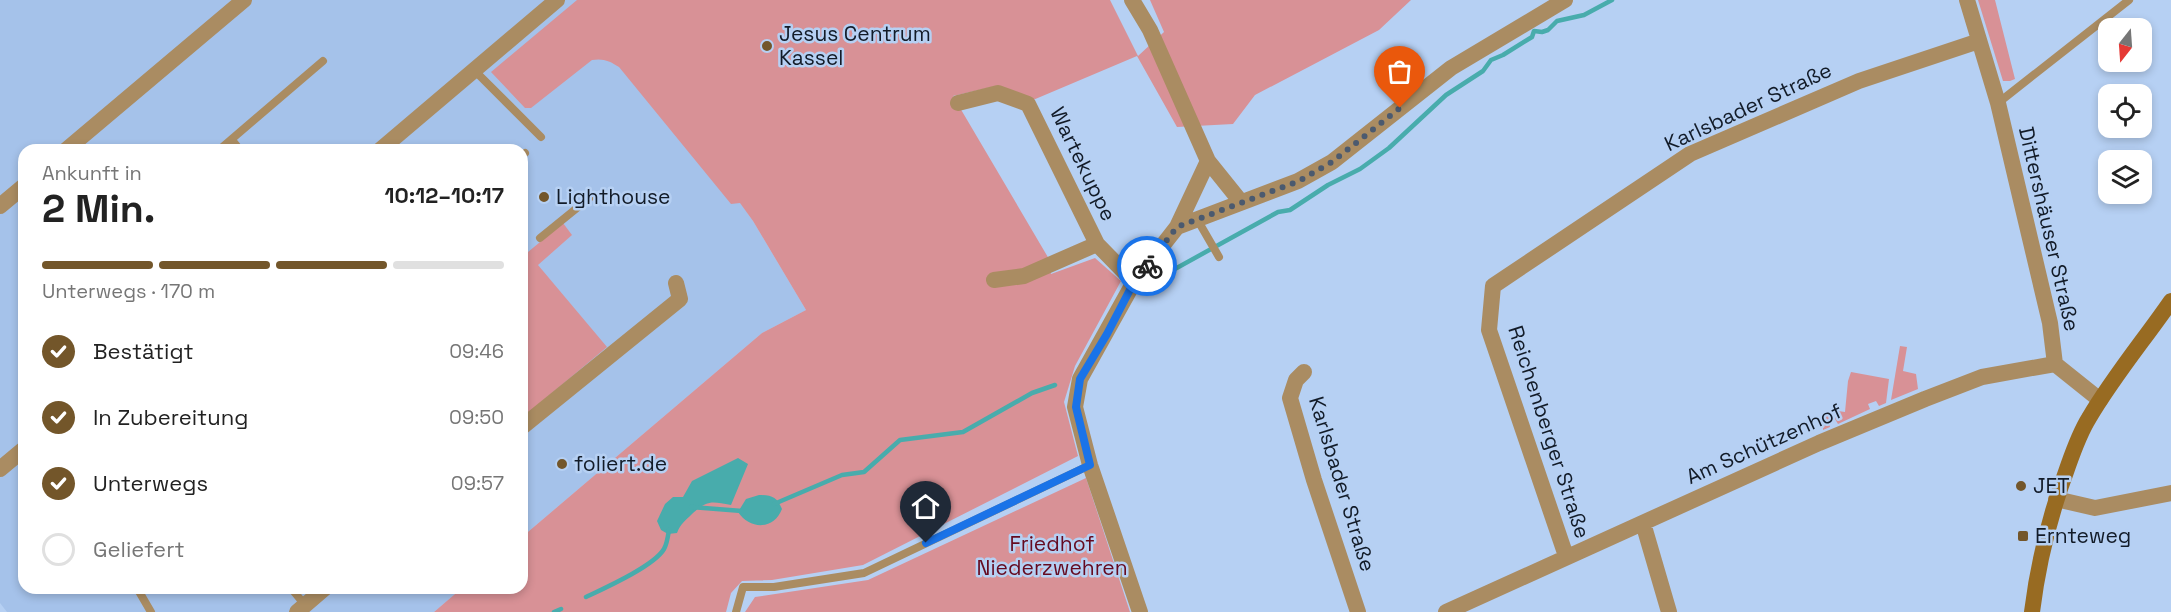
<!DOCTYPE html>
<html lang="de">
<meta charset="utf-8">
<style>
:root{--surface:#fff;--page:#f2f2f2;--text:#222;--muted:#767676;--line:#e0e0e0;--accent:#73562a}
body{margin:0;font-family:"Space Grotesk",sans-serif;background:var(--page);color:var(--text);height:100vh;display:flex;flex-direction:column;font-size:22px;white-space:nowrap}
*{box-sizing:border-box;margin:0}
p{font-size:20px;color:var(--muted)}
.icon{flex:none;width:33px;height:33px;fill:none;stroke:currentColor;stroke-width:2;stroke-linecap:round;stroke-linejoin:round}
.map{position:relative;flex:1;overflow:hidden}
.side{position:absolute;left:18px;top:144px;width:510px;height:450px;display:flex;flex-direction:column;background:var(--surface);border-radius:18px;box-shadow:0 3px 9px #0003}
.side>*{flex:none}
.needle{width:39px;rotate:197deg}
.tools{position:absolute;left:2098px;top:18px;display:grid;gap:12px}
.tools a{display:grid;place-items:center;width:54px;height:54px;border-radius:12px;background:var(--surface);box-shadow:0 3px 9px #0003;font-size:30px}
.pin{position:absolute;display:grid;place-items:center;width:51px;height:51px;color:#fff;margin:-62px -26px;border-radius:50% 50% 50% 0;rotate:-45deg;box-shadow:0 0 6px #0007}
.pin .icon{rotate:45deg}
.courier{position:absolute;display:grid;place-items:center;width:60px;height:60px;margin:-30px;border:4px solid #1a73e8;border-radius:50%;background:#fff;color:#222;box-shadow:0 2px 8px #0007}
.head em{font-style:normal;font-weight:700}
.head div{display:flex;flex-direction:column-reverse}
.head{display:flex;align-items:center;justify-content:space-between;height:102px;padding:0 24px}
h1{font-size:39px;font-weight:700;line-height:45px}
.bar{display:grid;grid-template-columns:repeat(4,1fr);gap:9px 6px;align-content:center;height:72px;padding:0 24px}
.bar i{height:8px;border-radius:4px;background:var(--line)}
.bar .selected{background:var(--accent)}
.bar p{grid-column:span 4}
ol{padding:0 24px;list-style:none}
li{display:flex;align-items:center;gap:18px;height:66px}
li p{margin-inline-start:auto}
li .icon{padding:6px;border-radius:50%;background:var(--accent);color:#fff;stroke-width:4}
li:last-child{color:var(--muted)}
li i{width:33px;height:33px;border:3px solid var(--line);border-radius:50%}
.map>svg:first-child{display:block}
.built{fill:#a5c2ea}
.green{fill:#d89196}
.water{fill:#48acac}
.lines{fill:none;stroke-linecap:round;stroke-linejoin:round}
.stream{stroke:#48acac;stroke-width:4.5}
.service{stroke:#aa8c62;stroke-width:8}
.minor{stroke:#aa8c62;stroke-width:16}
.secondary{stroke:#986b22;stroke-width:16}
.done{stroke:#4b5a6f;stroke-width:6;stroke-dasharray:0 10.8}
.route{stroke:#1a73e8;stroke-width:8}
.poi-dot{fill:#73562a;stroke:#b6d0f3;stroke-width:2}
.labels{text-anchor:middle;stroke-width:5;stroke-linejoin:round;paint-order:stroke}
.poi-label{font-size:21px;fill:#121b28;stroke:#b6d0f3;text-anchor:start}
.street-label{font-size:21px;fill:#121b28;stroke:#b6d0f3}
.park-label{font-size:21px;fill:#650a20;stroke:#b6d0f3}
</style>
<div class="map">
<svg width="2171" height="612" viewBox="0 0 2171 612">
<rect width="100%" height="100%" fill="#b6d0f3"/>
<path class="built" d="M0 0H1025L740 202 753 221 806 310 762 333 522 537V150H24V588H462L434 612H7L0 603Z"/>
<path class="green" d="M577 0H1110L1138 56 1164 32 1150 0H1411L1379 30 1255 95 1233 124 1177 127 1137 56 1033 100 996 86 953 96 1049 259 1051 274 1095 258 1121 281 1075 366 1064 402 1078 456 863 565 772 580 742 581 731 593 726 612H434L462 588H522V537L762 333 806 310 753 221 740 203 731 204 619 67C610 61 603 58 592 60L531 108H525L491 72Z
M1978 0H1995L2015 79 2010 81H2003Z
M563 223 572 235 538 265 607 347 522 418V257Z
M1900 346 1907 347 1903 371 1916 374 1918 389 1891 400Z
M1851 372 1889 379 1886 403 1879 406 1876 401 1868 404 1870 409 1838 424 1835 419 1829 421 1830 427 1823 430V419L1831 410 1845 412 1848 381Z
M1086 478 1130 612H745L755 597 868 580Z"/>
<path class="water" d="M738 458 748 464 731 505C711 501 707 500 692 514 685 521 681 523 677 533L668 534 661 530 657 521 665 504 673 497H683L692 481Z
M759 495C772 495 777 497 782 509 774 530 750 530 738 512L746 499Z"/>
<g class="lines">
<path class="stream" d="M1155 280 1278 212 1290 210 1328 185 1360 169 1389 148 1446 95 1483 71 1491 60 1503 55 1532 37 1534 31 1542 32 1548 30 1557 21 1584 15 1612 0
M774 504 842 475 864 472 900 440 963 432 1032 393 1055 385
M691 507 742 511
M586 597C605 588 654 566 664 549 667 544 668 536 669 530
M554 612 561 609"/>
<path class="service" d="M474 70 541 137
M1998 103 2129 0
M232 140 240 150
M219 150 323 61
M522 155 525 153
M1197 219 1219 257
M540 238 593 195
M137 588 151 612
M291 588 305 605
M736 612 743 587H774L864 573 1090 465"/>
<path class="minor" d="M1132 0 1150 30 1208 161 1177 227 1134 282 1080 379 1075 407 1090 465 1140 612
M1967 0 1998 103 2050 323 2055 364
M958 103 998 93 1028 104 1097 244
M66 150 244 0
M380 150 557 0
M1208 161 1241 202
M0 206 24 186
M1177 227 1298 181 1332 162 1451 68 1565 0
M994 280 1024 276 1097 244 1134 282
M1304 372 1296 380 1290 398 1314 480 1358 612
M522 427 680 299 676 283
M0 469 24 449
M2056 499 2095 508 2171 493
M1643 523 1669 612
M1566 556 1489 330 1493 286 1690 154 1859 81 1979 41
M297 612 325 588
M1446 612 1819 443 1925 399 1982 377 2055 364 2100 400"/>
<path class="secondary" d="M2032 612C2038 563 2050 515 2067 469 2073 452 2079 434 2089 418 2113 377 2144 340 2171 301"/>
</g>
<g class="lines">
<path class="done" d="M1147 266 1177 227 1299 181 1332 162 1400 108"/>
<path class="route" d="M926 543 1090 465 1076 407 1080 379 1107 334 1134 282 1147 266"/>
</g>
<g class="poi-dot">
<circle cx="767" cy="46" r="6"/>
<circle cx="544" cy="197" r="6"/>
<circle cx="562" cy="464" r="6"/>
<circle cx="2021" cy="486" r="6"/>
<rect x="2017" y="530" width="12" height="12" rx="3"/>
</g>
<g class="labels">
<g class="poi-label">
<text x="779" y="41">Jesus Centrum<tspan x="779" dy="24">Kassel</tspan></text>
<text x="556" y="204">Lighthouse</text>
<text x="574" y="471">foliert.de</text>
<text x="2033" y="493">JET</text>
<text x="2035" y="543">Ernteweg</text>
</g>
<g class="street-label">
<text transform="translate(1748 107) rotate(-25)" y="7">Karlsbader Straße</text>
<text transform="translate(1083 164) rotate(64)" y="7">Wartekuppe</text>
<text transform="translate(2049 229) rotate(77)" y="7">Dittershäuser Straße</text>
<text transform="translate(1549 432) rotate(72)" y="7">Reichenberger Straße</text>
<text transform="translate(1764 444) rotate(-24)" y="7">Am Schützenhof</text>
<text transform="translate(1342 484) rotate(73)" y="7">Karlsbader Straße</text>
</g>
<g class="park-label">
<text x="1052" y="551">Friedhof<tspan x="1052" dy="24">Niederzwehren</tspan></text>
</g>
</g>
</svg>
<div class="tools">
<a><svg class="needle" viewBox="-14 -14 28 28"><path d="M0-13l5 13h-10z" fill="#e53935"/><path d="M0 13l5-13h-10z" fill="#767676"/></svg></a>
<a><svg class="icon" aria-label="locate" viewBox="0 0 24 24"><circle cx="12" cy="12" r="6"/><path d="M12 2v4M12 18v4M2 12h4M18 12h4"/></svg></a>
<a><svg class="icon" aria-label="layers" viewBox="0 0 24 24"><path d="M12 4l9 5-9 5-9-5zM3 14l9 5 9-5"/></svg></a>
</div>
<div class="pin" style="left:1400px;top:108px;background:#ea580c"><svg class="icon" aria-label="bag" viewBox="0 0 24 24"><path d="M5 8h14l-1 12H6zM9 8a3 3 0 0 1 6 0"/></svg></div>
<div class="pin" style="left:926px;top:543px;background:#1f2937"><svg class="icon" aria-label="home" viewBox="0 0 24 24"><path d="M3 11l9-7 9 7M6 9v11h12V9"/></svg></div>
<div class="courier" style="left:1147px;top:266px"><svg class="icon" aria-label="bike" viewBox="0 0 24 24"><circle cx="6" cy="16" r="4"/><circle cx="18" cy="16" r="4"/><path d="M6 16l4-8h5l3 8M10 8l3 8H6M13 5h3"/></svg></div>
<section class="side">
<div class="head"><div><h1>2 Min.</h1><p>Ankunft in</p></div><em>10:12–10:17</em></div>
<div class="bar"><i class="selected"></i><i class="selected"></i><i class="selected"></i><i></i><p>Unterwegs · 170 m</p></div>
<ol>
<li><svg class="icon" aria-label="check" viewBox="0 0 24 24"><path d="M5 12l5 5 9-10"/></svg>Bestätigt<p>09:46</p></li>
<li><svg class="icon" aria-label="check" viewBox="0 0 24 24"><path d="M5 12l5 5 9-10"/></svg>In Zubereitung<p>09:50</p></li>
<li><svg class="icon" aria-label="check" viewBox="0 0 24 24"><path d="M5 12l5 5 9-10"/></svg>Unterwegs<p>09:57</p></li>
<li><i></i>Geliefert</li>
</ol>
</section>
</div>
